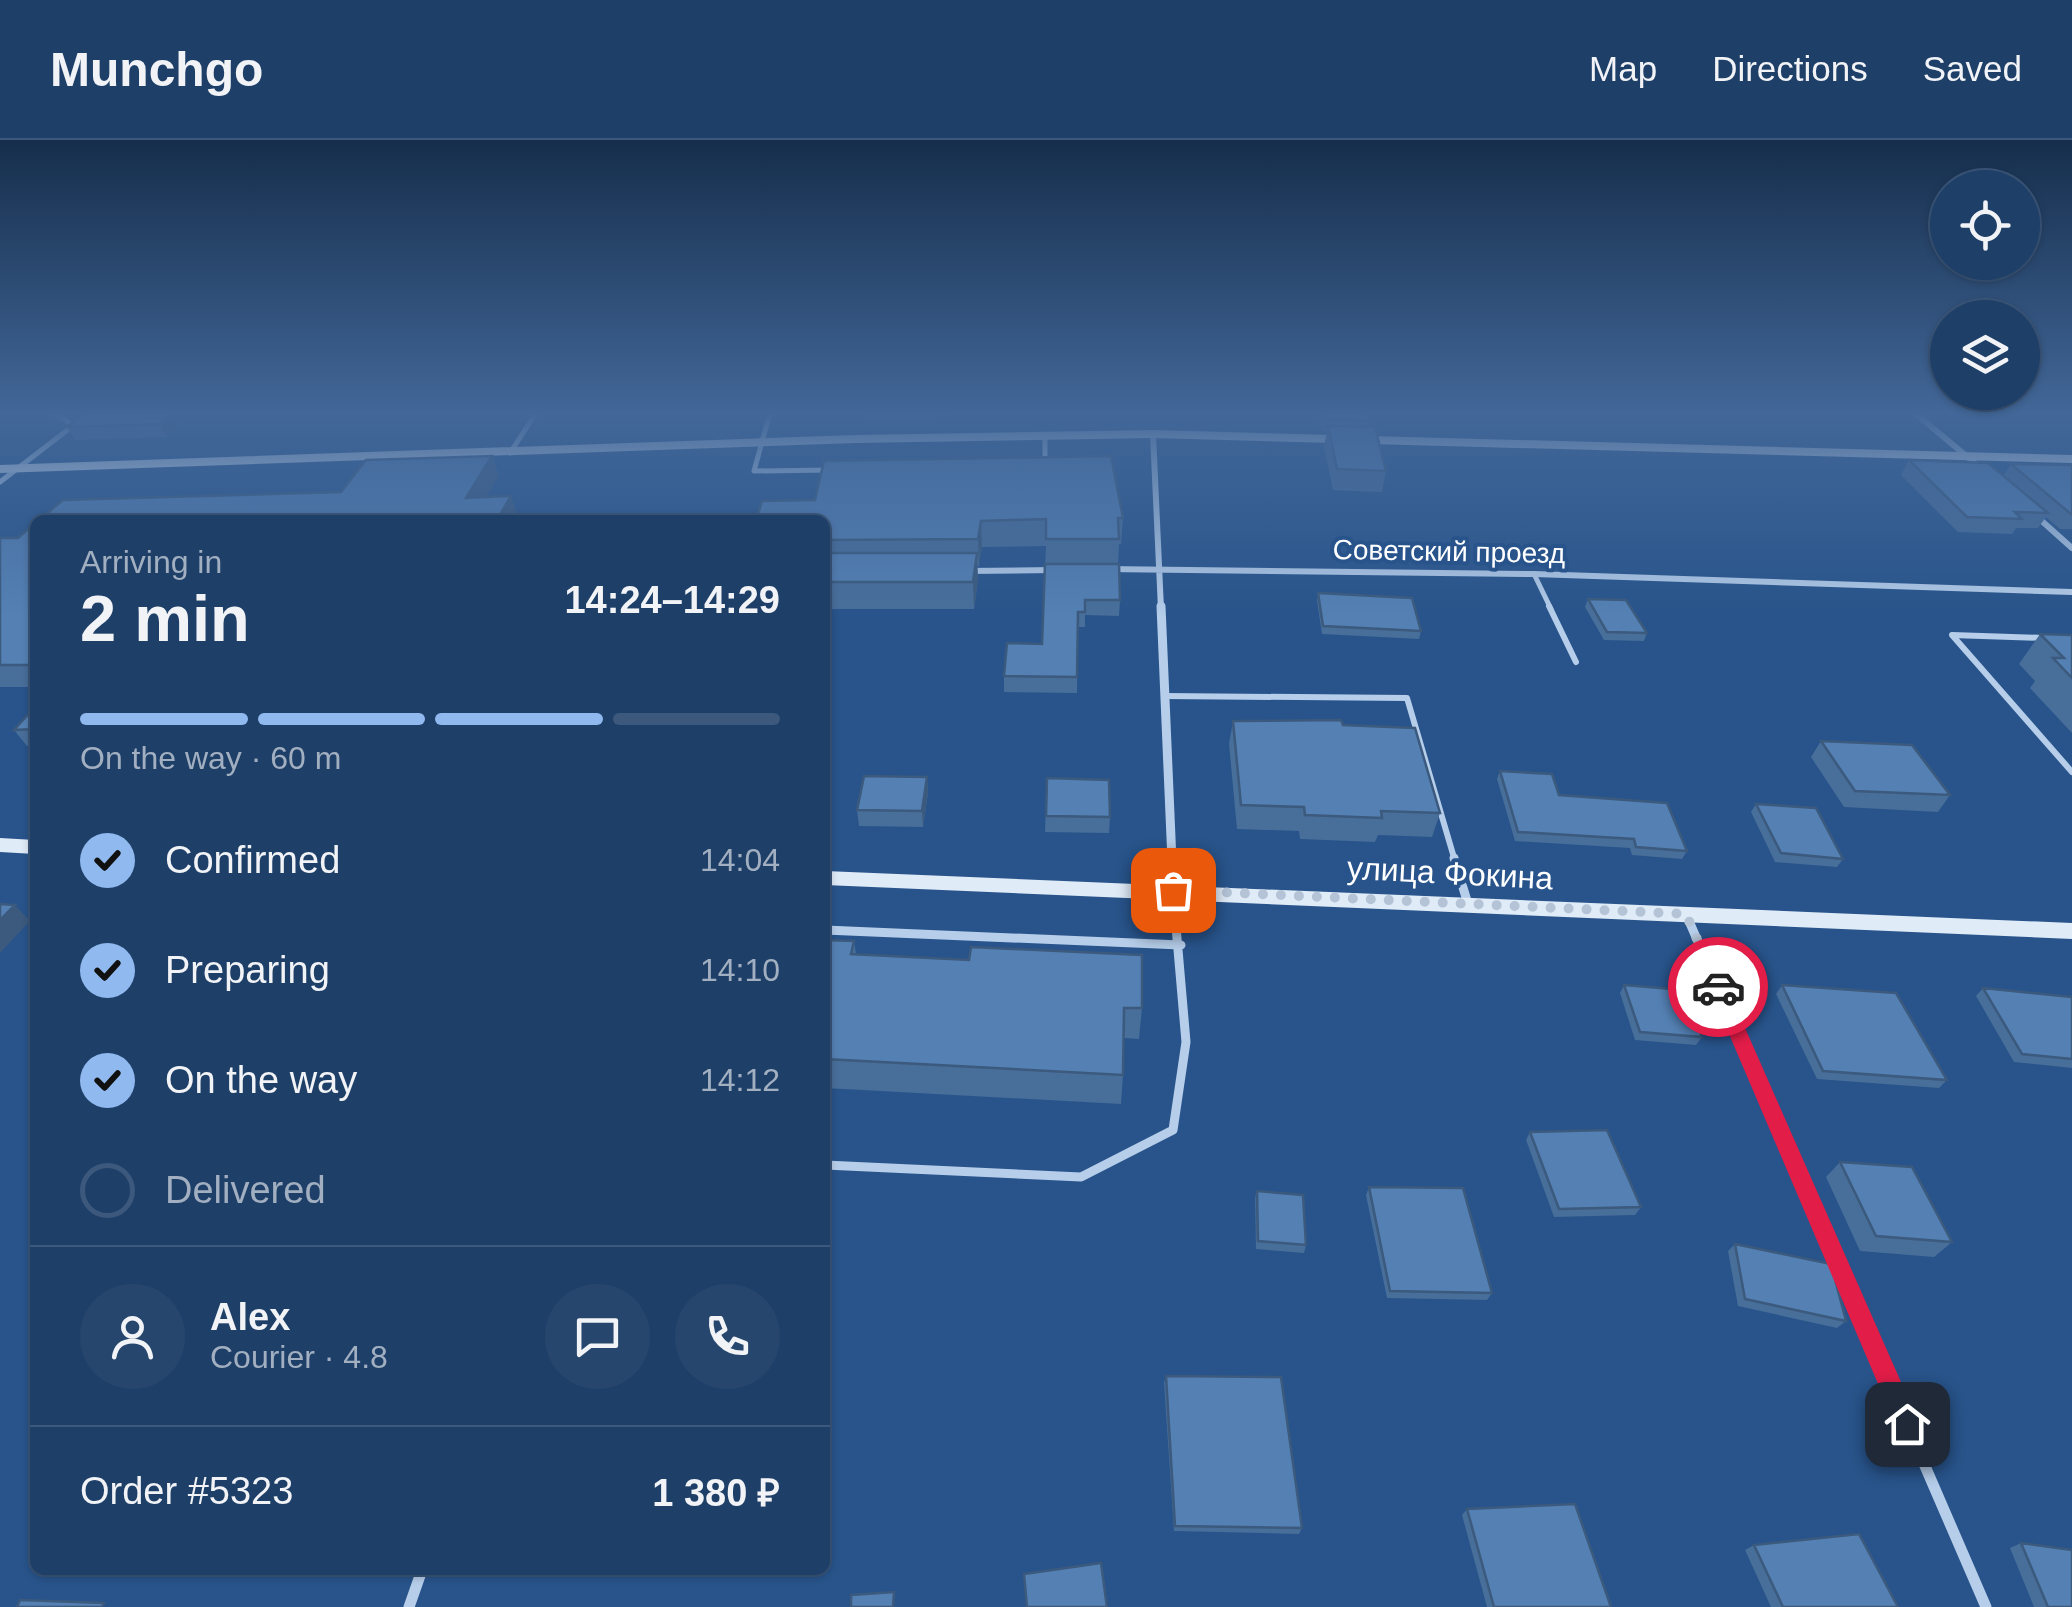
<!DOCTYPE html>
<meta charset="utf-8">
<style>
:root{--surface:#1e3f68;--page:#26466e;--text:#f1f3f6;--muted:#a1afc0;--line:#3c587c;--accent:#90b9f0}
body{margin:0;font-family:Helvetica,sans-serif;background:var(--page);color:var(--text);height:100vh;display:flex;flex-direction:column;font-size:38px;white-space:nowrap}
*{box-sizing:border-box;margin:0}
p{font-size:32px;color:var(--muted)}
.icon{flex:none;width:55px;height:55px;fill:none;stroke:currentColor;stroke-width:2;stroke-linecap:round;stroke-linejoin:round}
.map{position:relative;flex:1;overflow:hidden}
.details{position:absolute;left:30px;top:375px;width:800px;height:1060px;display:flex;flex-direction:column;background:var(--surface);border-radius:15px;box-shadow:0 2px 8px #0004,0 0 0 2px var(--line)}
.details>*{flex:none}
.controls{position:absolute;left:1930px;top:30px;display:grid;gap:20px}
.controls a{display:grid;place-items:center;width:110px;height:110px;border-radius:50%;background:var(--surface);box-shadow:0 2px 8px #0004,0 0 0 2px var(--line);font-size:50px}
.pin{position:absolute;display:grid;place-items:center;width:85px;height:85px;color:#fff;margin:-42px;border-radius:20px;box-shadow:0 5px 15px #0006}
.courier{position:absolute;display:grid;place-items:center;width:100px;height:100px;margin:-50px;border:8px solid #e11d48;border-radius:50%;background:#fff;color:#222;box-shadow:0 2px 12px #0007}
.head em{font-style:normal;font-weight:600}
.head div{display:flex;flex-direction:column-reverse}
.head{display:flex;align-items:center;justify-content:space-between;height:170px;padding:0 50px}
h1{font-size:65px;font-weight:600;line-height:75px}
.bar{display:grid;grid-template-columns:repeat(4,1fr);gap:15px 10px;align-content:center;height:120px;padding:0 50px}
.bar i{height:12px;border-radius:8px;background:var(--line)}
.bar .on{background:var(--accent)}
.bar p{grid-column:span 4}
.line{display:flex;align-items:center;gap:25px;padding:0 50px;border-top:2px solid var(--line)}
.line div{flex:1}
.round{display:grid;place-items:center;flex:none;width:105px;height:105px;border-radius:52px;background:var(--page)}
ol{padding:0 50px;list-style:none}
li{display:flex;align-items:center;gap:30px;height:110px}
li p{margin-inline-start:auto}
li .icon{padding:10px;border-radius:50%;background:var(--accent);color:#111;stroke-width:4}
li:last-child{color:var(--muted)}
li i{width:55px;height:55px;border:5px solid var(--line);border-radius:50%}
header{display:flex;align-items:center;gap:60px;box-sizing:border-box;height:140px;padding:0 50px;background:var(--surface);border-bottom:2px solid var(--line)}
header strong{font-size:48px}
nav{display:flex;gap:55px;margin-inline-start:auto;font-size:35px}
.map>svg:first-child{display:block}
.lines{fill:none;stroke-linecap:round;stroke-linejoin:round}
.lane-far3{stroke:#b6ceea;stroke-width:5}
.lane-far2{stroke:#b6ceea;stroke-width:6}
.lane-far1{stroke:#b6ceea;stroke-width:9}
.lane{stroke:#b6ceea;stroke-width:11}
.street-far2{stroke:#b6ceea;stroke-width:6}
.street-far1{stroke:#b6ceea;stroke-width:9}
.street{stroke:#b6ceea;stroke-width:11}
.secondary{fill:#e0ebf8;fill-rule:evenodd}
.wall{fill:#486e9a}
.shaded-wall{fill:#3b5a7d}
.building{fill:#5480b3;stroke:#3b5a7d;stroke-width:2.5}
.route{fill:#e11d48}
.done{stroke:#b4c3d6;stroke-width:10;stroke-dasharray:0 18}
.labels{text-anchor:middle;stroke-width:8;stroke-linejoin:round;paint-order:stroke}
.far-street-label{font-size:28px;fill:#fff;stroke:#28548b}
.street-label{font-size:32px;fill:#fff;stroke:#28548b}
</style>
<header>
<strong>Munchgo</strong>
<nav><a>Map</a><a>Directions</a><a>Saved</a></nav>
</header>
<div class="map">
<svg width="2072" height="1467" viewBox="0 0 2072 1467">
<rect width="100%" height="100%" fill="#28548b"/>
<g class="lines">
<path class="lane-far3" d="M770 273 754 331 828 330
M1045 296V325
M510 313 536 273
M0 342 74 285 52 273
M1534 434 1551 469"/>
<path class="lane-far2" d="M1549 466 1576 522
M2045 498 1952 495 2072 632
M1164 556 1407 558 1455 721"/>
<path class="lane-far1" d="M1454 718 1468 764
M1686 774 1804 1047
M825 790 1181 805
M825 1025 1081 1037 1173 990 1186 902 1173 752"/>
<path class="lane" d="M1803 1044 1986 1467
M409 1467 422 1430"/>
<path class="street-far2" d="M1915 273 1983 330
M1153 294 1161 469
M2034 374 2072 408
M1106 429 1534 434 2072 452
M966 431 1054 430"/>
<path class="street-far1" d="M1161 466 1172 721"/>
<path class="street" d="M1172 718 1173 750"/>
<path class="secondary" d="M1153 290 2072 315V323L1153 298 855 303 0 333V325L855 295Z
M0 698 35 700V714L0 712Z
M825 731 2072 783V799L825 745Z"/>
</g>
<path class="wall" d="M192 273 167 297 75 300 67 287Z
M865 273H950V276L865 279Z
M1318 273H1367L1369 281 1368 287 1386 331 1382 352 1333 350 1324 306 1327 291H1322Z
M1909 320 2003 336 2011 324 2072 325V389H2060L2046 377 2038 388H2016L2012 394 1958 392 1901 335Z
M1123 378 1121 404H1119L1118 424 1120 460 1119 476 1085 475V487H1078L1077 553 1004 552V536L1042 504 1046 406 982 407 979 426H977L978 440 974 469H825V380Z
M35 383V547H0V398H18Z
M1318 453 1421 491 1419 499 1322 494 1317 461Z
M1588 459 1647 493 1644 501 1604 500 1585 467Z
M2040 494 2072 495V593L2030 548 2035 541 2019 524Z
M35 567V605L27 606 14 590Z
M1233 581 1343 585 1440 673 1432 697 1378 695 1375 702 1300 699 1299 691 1237 689 1229 604Z
M1821 601 1950 655 1938 672 1844 667 1811 617Z
M1500 631 1559 655 1687 711 1682 719 1632 715 1630 708 1515 701 1497 639Z
M927 637 928 653 923 687 859 686 857 670Z
M1047 638 1110 677 1109 693 1045 692Z
M1756 664 1843 719 1837 727 1775 722 1751 672Z
M825 800 854 801 856 814 1142 868 1139 899 1124 898 1123 935 1121 964 825 948Z
M1624 845 1702 897 1696 905 1635 900 1620 853Z
M1782 845 1947 940 1939 948 1817 939 1776 854Z
M1983 848 2072 857V928L2014 922 1976 856Z
M1530 992 1641 1067 1635 1075 1554 1077 1526 1000Z
M1840 1022 1952 1102 1934 1117 1860 1111 1826 1037Z
M1369 1047 1492 1153 1487 1160 1387 1158 1366 1055Z
M1257 1051 1306 1105 1304 1113 1256 1109 1255 1058Z
M1735 1104 1846 1181 1837 1188 1738 1166 1728 1111Z
M1166 1236 1302 1388 1299 1394 1174 1391 1164 1243Z
M1467 1369 1611 1467H1487L1462 1375Z
M2021 1403 2072 1467H2034L2010 1408Z
M1754 1405 1898 1467H1771L1745 1410Z"/>
<path class="shaded-wall" d="M172 273H192L167 297 160 284Z
M492 316 499 335 474 378 466 358Z
M511 356 518 377 516 380H497Z
M981 381 982 407 979 426 978 399Z
M977 413 978 440 974 469 973 442Z
M927 637 928 653 923 687 922 671Z
M15 765 30 781 0 813V780Z"/>
<path class="building" d="M84 273H172L160 284 67 287Z
M1322 273H1367L1369 281 1324 279Z
M1328 286 1375 287 1386 331 1337 329Z
M492 316 466 358 511 356 497 380H39L63 360 341 352 366 320Z
M1111 316 1123 378H1118L1119 399H1046V379L981 381 978 399 825 400V380H756L762 361 815 360 824 321Z
M1909 320 1988 323 2048 373 2015 372 2022 379 1967 377Z
M2011 324 2072 325V374H2071Z
M35 383V525H0V398H18Z
M825 413H977L973 442H825Z
M1045 424H1119L1120 460H1085V472H1078L1077 537 1004 536 1007 503 1042 504Z
M1318 453 1412 458 1421 491 1323 486Z
M1588 459 1626 460 1647 493 1607 492Z
M2040 494 2072 495V538L2053 518H2064Z
M35 567V589L14 590Z
M1341 580 1343 585 1415 588 1440 673 1381 671 1382 678 1305 675 1304 667 1241 665 1233 581Z
M1821 601 1912 605 1950 655 1855 651Z
M1500 631 1552 634 1559 655 1667 663 1687 711 1636 707 1634 699 1518 692Z
M864 636 927 637 922 671 857 670Z
M1047 638 1109 640 1110 677 1046 676Z
M1756 664 1816 668 1843 719 1781 713Z
M0 764 15 765 0 780Z
M825 800 854 801 851 814 969 820 971 807 1142 815V868H1124L1123 935 825 919Z
M1624 845 1684 850 1702 897 1640 892Z
M1782 845 1896 853 1947 940 1823 931Z
M1983 848 2072 857V919L2022 914Z
M1607 990 1641 1067 1559 1069 1530 992Z
M1840 1022 1912 1027 1952 1102 1876 1096Z
M1369 1047 1463 1048 1492 1153 1390 1151Z
M1257 1051 1303 1055 1306 1105 1258 1101Z
M1735 1104 1831 1124 1846 1181 1745 1159Z
M1166 1236 1281 1237 1302 1388 1175 1386Z
M1575 1364 1611 1467H1494L1467 1369Z
M1859 1394 1898 1467H1783L1754 1405Z
M2021 1403 2072 1410V1467H2048Z
M1101 1423 1107 1467H1027L1024 1434Z
M894 1452 893 1467H851V1455Z
M20 1460 104 1463 102 1467H17Z"/>
<linearGradient id="sky" x2="0" y2="1"><stop stop-color="#162e4c"/><stop offset="0.57" stop-color="#426798"/><stop offset="1" stop-color="#426798" stop-opacity="0"/></linearGradient>
<rect width="2072" height="478" fill="url(#sky)"/>
<path class="route" d="M1718 840 1727 847 1916 1276 1919 1284 1916 1293 1907 1297 1899 1293 1709 847Z"/>
<g class="lines">
<path class="done" d="M1173 750 1686 774 1718 847"/>
</g>
<g class="labels">
<g class="far-street-label">
<text transform="translate(1449 411) rotate(1)" y="10">Советский проезд</text>
</g>
<g class="street-label">
<text transform="translate(1450 733) rotate(3)" y="11">улица Фокина</text>
</g>
</g>
</svg>
<div class="controls">
<a><svg class="icon" aria-label="locate" viewBox="0 0 24 24"><circle cx="12" cy="12" r="6"/><path d="M12 2v4M12 18v4M2 12h4M18 12h4"/></svg></a>
<a><svg class="icon" aria-label="layers" viewBox="0 0 24 24"><path d="M12 4l9 5-9 5-9-5zM3 14l9 5 9-5"/></svg></a>
</div>
<div class="pin" style="left:1173px;top:750px;background:#ea580c"><svg class="icon" aria-label="bag" viewBox="0 0 24 24"><path d="M5 8h14l-1 12H6zM9 8a3 3 0 0 1 6 0"/></svg></div>
<div class="pin" style="left:1907px;top:1284px;background:#1f2937"><svg class="icon" aria-label="home" viewBox="0 0 24 24"><path d="M3 11l9-7 9 7M6 9v11h12V9"/></svg></div>
<div class="courier" style="left:1718px;top:847px"><svg class="icon" aria-label="car" viewBox="0 0 24 24"><path d="M5 17H2v-5l4-1 3-4h7l3 4 3 1v5h-3M9 17h6M6 11h13"/><circle cx="7" cy="17" r="2"/><circle cx="17" cy="17" r="2"/></svg></div>
<section class="details">
<div class="head"><div><h1>2 min</h1><p>Arriving in</p></div><em>14:24–14:29</em></div>
<div class="bar"><i class="on"></i><i class="on"></i><i class="on"></i><i></i><p>On the way · 60 m</p></div>
<ol>
<li><svg class="icon" aria-label="check" viewBox="0 0 24 24"><path d="M5 12l5 5 9-10"/></svg>Confirmed<p>14:04</p></li>
<li><svg class="icon" aria-label="check" viewBox="0 0 24 24"><path d="M5 12l5 5 9-10"/></svg>Preparing<p>14:10</p></li>
<li><svg class="icon" aria-label="check" viewBox="0 0 24 24"><path d="M5 12l5 5 9-10"/></svg>On the way<p>14:12</p></li>
<li><i></i>Delivered</li>
</ol>
<div class="line" style="height:180px"><a class="round"><svg class="icon" aria-label="person" viewBox="0 0 24 24"><circle cx="12" cy="8" r="4"/><path d="M4 21q1-7 8-7t8 7"/></svg></a><div><b>Alex</b><p>Courier · 4.8</p></div><a class="round"><svg class="icon" aria-label="chat" viewBox="0 0 24 24"><path d="M4 5h16v11H9l-5 4z"/></svg></a><a class="round"><svg class="icon" aria-label="phone" viewBox="0 0 24 24"><path d="M5 4h4l2 5-3 2q2 4 5 5l2-3 5 2v4C11 20 4 13 5 4z"/></svg></a></div>
<div class="line" style="height:130px"><div>Order #5323</div><b>1 380 ₽</b></div>
</section>
</div>
